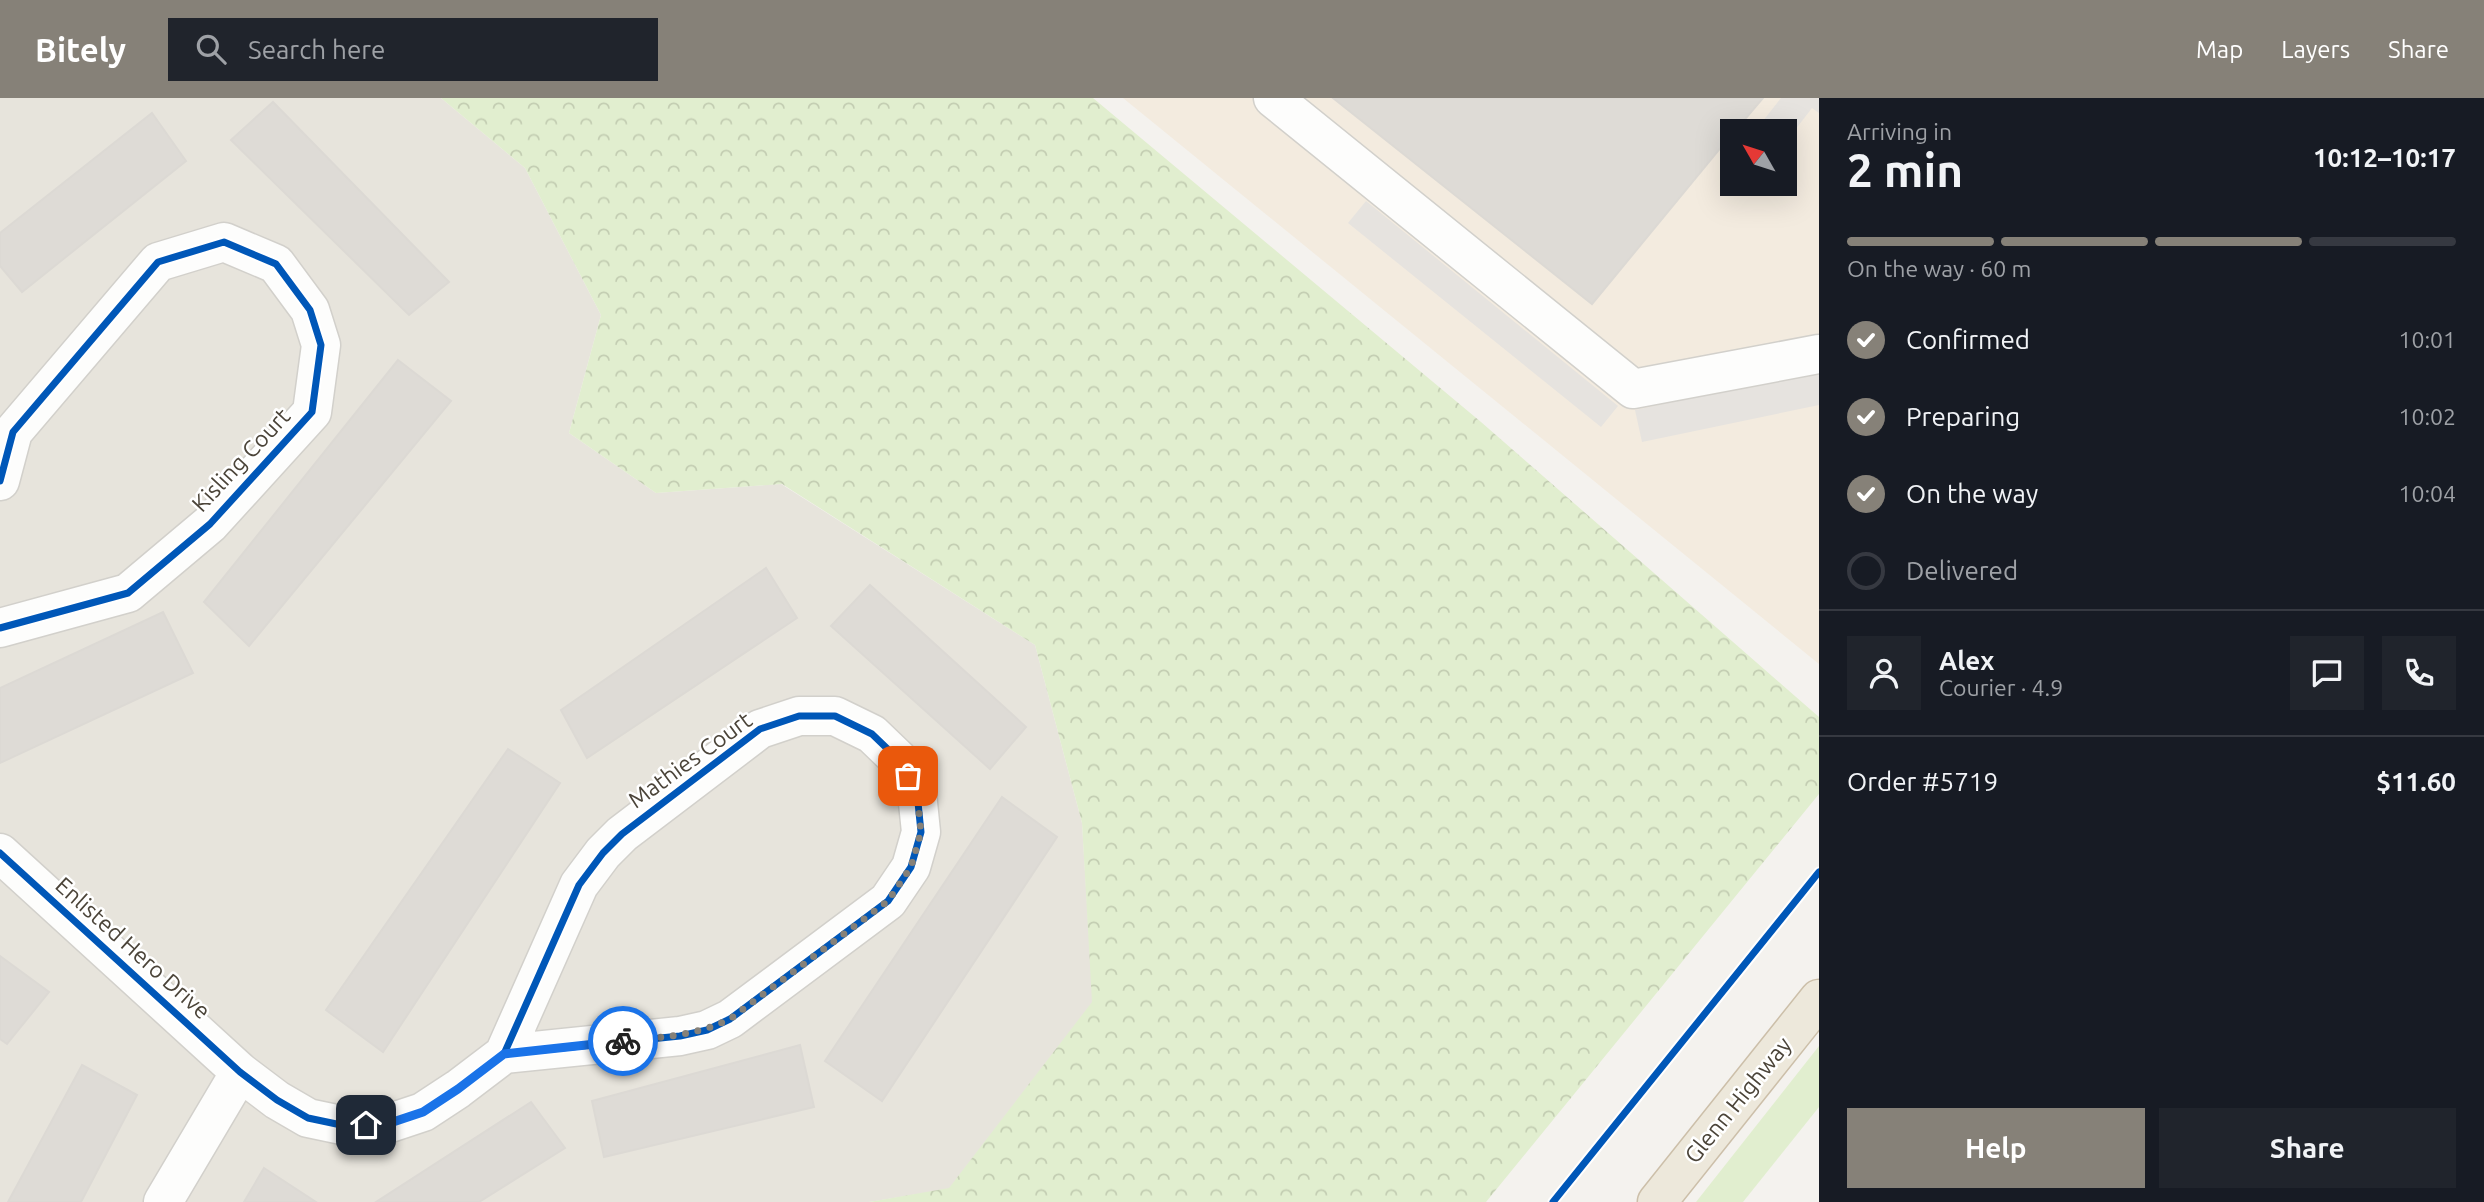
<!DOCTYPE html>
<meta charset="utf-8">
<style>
:root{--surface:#171b24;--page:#20242c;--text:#f1f3f6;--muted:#9ea1a6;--line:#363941;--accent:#868178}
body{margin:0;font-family:Ubuntu,sans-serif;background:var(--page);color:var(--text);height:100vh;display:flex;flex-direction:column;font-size:26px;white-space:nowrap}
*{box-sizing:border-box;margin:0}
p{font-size:23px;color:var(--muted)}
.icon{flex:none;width:38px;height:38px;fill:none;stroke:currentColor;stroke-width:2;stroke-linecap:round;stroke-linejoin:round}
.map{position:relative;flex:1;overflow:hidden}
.panel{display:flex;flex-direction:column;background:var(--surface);width:665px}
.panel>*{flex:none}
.needle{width:46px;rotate:309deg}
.fabs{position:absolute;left:1720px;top:21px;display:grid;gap:14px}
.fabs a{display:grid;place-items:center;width:77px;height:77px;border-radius:0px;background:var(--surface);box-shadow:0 7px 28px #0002;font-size:35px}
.pin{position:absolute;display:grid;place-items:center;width:60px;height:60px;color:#fff;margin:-30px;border-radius:14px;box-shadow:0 4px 10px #0006}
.courier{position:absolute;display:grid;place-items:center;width:70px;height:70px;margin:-35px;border:5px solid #1a73e8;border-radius:50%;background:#fff;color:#222;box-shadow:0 2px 9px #0007}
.headline em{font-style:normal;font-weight:700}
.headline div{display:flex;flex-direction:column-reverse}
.headline{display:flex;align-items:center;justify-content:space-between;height:119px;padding:0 28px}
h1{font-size:46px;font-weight:700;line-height:52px}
.bar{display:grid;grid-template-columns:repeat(4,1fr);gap:10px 7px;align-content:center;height:84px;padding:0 28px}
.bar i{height:9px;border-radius:5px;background:var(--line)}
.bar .selected{background:var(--accent)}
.bar p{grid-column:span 4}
.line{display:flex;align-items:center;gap:18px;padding:0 28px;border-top:2px solid var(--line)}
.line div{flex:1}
.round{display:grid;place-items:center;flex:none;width:74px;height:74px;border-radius:0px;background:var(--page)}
ol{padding:0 28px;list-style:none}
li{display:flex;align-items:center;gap:21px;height:77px}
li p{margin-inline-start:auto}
li .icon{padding:7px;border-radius:50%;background:var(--accent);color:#fff;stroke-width:4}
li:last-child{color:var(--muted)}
li i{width:38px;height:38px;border:4px solid var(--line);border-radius:50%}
.cta{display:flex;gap:14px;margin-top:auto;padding:14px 28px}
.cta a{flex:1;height:80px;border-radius:0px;background:var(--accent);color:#fff;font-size:28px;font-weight:700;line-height:80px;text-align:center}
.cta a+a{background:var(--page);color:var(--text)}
header{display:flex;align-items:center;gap:42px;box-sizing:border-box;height:98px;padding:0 35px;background:var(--accent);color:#fff}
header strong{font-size:33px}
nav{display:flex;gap:38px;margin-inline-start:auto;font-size:24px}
.search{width:490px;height:63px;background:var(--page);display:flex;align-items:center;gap:18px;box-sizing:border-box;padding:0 24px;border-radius:0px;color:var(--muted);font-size:26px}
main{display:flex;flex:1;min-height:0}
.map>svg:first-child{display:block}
.residential{fill:#e7e4dc}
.commercial{fill:#f3ebdf;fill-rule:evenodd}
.green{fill:#e1eecf}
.forest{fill:url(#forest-crowns)}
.parking{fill:#e6e3df}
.building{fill:#dedbd6;stroke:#dcd9d4;stroke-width:2}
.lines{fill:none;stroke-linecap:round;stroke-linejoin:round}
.minor-casing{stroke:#d2d0cb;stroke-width:41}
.highway-casing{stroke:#ccbfa9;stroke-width:41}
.minor{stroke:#fdfdfc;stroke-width:38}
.highway{stroke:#ede8db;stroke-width:38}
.cycleway-casing{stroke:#fff;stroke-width:11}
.cycleway{stroke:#0057b8;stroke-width:7}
.done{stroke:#868178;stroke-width:7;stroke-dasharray:0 12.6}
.route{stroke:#1a73e8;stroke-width:9}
.labels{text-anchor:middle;stroke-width:5;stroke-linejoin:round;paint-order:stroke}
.street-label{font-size:23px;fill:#4b4439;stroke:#fff}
</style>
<header>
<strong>Bitely</strong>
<div class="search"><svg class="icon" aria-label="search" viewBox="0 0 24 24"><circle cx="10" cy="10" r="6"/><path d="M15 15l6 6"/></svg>Search here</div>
<nav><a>Map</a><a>Layers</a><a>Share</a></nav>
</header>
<main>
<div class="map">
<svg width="1819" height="1104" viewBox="0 0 1819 1104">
<defs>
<pattern id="forest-crowns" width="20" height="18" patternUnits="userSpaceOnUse" patternTransform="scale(1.75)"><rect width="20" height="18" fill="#e1eecf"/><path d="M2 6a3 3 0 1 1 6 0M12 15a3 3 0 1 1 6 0" fill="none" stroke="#c3cdb2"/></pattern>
</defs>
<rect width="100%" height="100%" fill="#f4f2ee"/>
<path class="residential" d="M0 0H441L525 70 601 217 569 335 656 395 781 386 1035 547 1082 725 1093 904 949 1091 869 1104H0Z"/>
<path class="commercial" d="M1123 0H1819V566ZM1732 33H1785V86H1732Z"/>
<path class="green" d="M1819 948V1009L1743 1104H1696Z"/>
<path class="forest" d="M441 0H1093L1481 324 1819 619V696L1486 1104H869L949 1090 1092 904 1082 725 1035 547 782 386 656 395 569 335 601 217 525 70Z"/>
<path class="parking" d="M1781 0H1819V15L1812 10 1785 45V33H1755Z
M1366 103 1618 308 1601 329 1348 125Z
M1819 273V307L1642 344 1635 312Z"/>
<path class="building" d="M1333 0H1763L1735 33H1732V36L1592 206Z
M273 4 449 184 409 217 231 42Z
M152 15 186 63 22 194 0 168V135Z
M398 262 451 303 249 548 204 504Z
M766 470 797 520 587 660 561 612Z
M870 487 1026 629 990 671 831 528Z
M163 514 193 575 0 665V590Z
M508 651 560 685 383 954 326 912Z
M1002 699 1057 739 882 1003 825 963Z
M0 858 49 894 7 946 0 941Z
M800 947 814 1009 604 1059 592 1003Z
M82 967 137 997 81 1104H8Z
M531 1004 565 1050 479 1104H376Z
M264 1070 316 1104H244Z"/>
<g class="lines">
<g class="minor-casing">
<path id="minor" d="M1273 0 1633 291 1819 256
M0 383 13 334 158 164 224 144 276 166 310 212 321 247 312 314 210 426 128 495 0 530
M0 755 240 974 277 1002 308 1020 346 1028 387 1026 423 1014 458 991 504 956 579 787 603 755 622 736 760 631 799 618H835L872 636 898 661 917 695 921 734 911 769 888 803 730 921 707 932 680 938 504 956
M163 1104 240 974"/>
</g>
<g class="highway-casing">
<path id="highway" d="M1657 1104 1819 901"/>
</g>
<use href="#minor" class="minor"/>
<use href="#highway" class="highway"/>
<g class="cycleway-casing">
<path id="cycleway" d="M0 383 13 334 158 164 224 144 276 166 310 212 321 247 312 314 210 426 128 495 0 530
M0 755 240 974 277 1002 308 1020 346 1028 387 1026 423 1014 458 991 504 956 579 787 603 755 622 736 760 631 799 618H835L872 636 898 661 917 695 921 734 911 769 888 803 730 921 707 932 680 938 504 956
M1553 1104 1819 774"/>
</g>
<use href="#cycleway" class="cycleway"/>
</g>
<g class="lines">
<path class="done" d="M623 943C662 939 695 938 730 921L888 803 911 769 921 734 917 695 908 678"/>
<path class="route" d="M366 1027 387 1026 423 1014 458 991 504 956 623 943"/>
</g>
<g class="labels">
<g class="street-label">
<text transform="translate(241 362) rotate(-47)" y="8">Kisling Court</text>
<text transform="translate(690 662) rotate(-36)" y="8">Mathies Court</text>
<text transform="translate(133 850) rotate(42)" y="8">Enlisted Hero Drive</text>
<text transform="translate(1738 1002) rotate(-51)" y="8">Glenn Highway</text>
</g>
</g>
</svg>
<div class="fabs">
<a><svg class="needle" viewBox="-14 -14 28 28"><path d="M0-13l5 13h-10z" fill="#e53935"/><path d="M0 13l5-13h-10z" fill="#9ea1a6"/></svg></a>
</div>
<div class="pin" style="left:908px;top:678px;background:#ea580c"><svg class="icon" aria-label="bag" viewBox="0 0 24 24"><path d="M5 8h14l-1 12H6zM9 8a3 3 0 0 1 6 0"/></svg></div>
<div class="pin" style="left:366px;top:1027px;background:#1f2937"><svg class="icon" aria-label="home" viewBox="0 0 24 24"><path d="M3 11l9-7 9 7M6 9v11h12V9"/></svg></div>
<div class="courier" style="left:623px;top:943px"><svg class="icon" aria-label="bike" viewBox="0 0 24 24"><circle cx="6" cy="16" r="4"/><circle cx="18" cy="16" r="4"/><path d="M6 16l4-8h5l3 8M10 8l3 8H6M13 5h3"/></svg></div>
</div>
<section class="panel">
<div class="headline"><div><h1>2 min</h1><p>Arriving in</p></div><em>10:12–10:17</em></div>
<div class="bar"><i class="selected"></i><i class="selected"></i><i class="selected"></i><i></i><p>On the way · 60 m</p></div>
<ol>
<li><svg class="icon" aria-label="check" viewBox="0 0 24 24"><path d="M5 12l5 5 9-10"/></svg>Confirmed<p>10:01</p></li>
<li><svg class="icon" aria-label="check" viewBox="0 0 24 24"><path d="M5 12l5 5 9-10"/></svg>Preparing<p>10:02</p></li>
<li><svg class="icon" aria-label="check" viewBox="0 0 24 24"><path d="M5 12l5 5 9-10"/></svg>On the way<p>10:04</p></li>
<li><i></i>Delivered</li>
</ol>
<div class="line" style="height:126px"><a class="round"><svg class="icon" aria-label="person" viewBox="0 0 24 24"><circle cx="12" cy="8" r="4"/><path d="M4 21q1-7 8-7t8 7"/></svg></a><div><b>Alex</b><p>Courier · 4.9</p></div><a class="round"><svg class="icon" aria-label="chat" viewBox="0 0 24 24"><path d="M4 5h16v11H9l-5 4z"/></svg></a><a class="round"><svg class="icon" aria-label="phone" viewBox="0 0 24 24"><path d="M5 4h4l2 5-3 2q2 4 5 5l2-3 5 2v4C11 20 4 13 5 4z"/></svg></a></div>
<div class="line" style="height:91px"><div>Order #5719</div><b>$11.60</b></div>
<div class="cta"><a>Help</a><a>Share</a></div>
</section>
</main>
